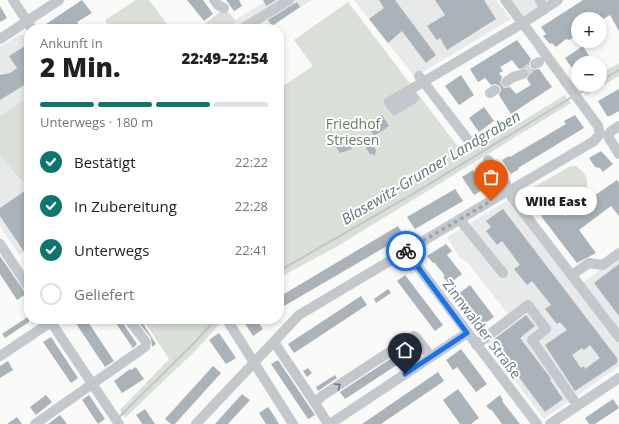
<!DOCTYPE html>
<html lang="de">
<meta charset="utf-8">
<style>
:root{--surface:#fff;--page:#f2f2f2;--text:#202124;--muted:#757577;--line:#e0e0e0;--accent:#0f766e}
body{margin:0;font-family:"Open Sans",sans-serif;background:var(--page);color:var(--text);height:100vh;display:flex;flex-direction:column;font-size:15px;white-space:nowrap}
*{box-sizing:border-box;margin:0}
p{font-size:13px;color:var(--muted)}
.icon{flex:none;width:22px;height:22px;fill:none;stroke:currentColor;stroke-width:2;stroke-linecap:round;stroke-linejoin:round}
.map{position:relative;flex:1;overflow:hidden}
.drawer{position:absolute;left:24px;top:24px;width:260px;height:300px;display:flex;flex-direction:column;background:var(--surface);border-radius:16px;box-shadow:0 2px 6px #0003}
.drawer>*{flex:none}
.buttons{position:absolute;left:571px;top:12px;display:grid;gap:8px}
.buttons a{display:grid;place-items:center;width:36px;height:36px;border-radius:50%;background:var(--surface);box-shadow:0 2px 6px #0003;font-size:20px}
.pin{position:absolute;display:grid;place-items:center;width:34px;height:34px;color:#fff;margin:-41px -17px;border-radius:50% 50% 50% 0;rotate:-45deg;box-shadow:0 0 4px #0007}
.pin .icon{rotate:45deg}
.courier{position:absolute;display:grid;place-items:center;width:40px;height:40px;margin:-20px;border:3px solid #1a73e8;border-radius:50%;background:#fff;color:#222;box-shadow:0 1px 5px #0007}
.bubble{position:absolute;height:28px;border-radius:14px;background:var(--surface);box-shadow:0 2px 6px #0003;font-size:13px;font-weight:800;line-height:28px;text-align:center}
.head em{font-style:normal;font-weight:800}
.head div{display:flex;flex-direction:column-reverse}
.head{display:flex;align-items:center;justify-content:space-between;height:68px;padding:0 16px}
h1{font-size:26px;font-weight:800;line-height:30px}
.bar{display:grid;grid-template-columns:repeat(4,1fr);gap:6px 4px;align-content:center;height:48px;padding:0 16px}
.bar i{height:5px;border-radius:3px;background:var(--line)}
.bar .on{background:var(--accent)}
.bar p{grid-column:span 4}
ol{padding:0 16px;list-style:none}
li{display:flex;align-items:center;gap:12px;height:44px}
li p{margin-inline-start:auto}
li .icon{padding:4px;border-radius:50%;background:var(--accent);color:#fff;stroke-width:4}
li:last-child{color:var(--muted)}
li i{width:22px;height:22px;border:2px solid var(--line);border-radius:50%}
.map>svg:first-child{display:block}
.built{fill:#e8e9e9}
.green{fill:#dadfd7}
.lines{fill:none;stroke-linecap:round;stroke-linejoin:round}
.stream{stroke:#bbc7cb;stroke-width:2}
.building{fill:#aab3b9;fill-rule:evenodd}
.minor-tunnel{stroke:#d5d9db;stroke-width:10;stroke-dasharray:10 5;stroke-linecap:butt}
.minor{stroke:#c3c8cc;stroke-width:10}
.oneway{stroke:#6a7a87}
.done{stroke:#99a4ac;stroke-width:4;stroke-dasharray:0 7.2}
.route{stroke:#1a73e8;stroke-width:5}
.labels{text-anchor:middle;stroke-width:4;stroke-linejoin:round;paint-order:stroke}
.park-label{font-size:14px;fill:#687a64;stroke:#fff}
.street-label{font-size:14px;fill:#657683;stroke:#fff}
.water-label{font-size:15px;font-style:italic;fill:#60757c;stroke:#fff}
</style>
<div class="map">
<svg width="619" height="424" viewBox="0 0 619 424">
<rect width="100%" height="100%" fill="#fafaf8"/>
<path class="built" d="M267 0H312L268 29H234L235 20Z
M354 0H496L511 19 415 77Z
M510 0H553L524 20Z
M20 34 27 35 29 39V97L0 116V47Z
M0 156 29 189V248L19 255 0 226Z
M513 197 580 285 619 256V366L544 419 480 334 508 314 467 262 459 257 447 237Z"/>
<path class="green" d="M136 0H149L171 29H98L107 24 105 20Z
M348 2 465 156 565 95 571 103 336 247 279 278V89L313 66 294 40Z
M225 8 235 20 234 29H198Z
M619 63V76L586 95 579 86 600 85V74Z
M29 97V189L0 156V116Z
M571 166H576C584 172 588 176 587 186L593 194 566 214 560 207 554 205 541 215 523 193Z
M143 319H224L196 350 125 418 120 410 169 359Z"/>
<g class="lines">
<path class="stream" d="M600 81 619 70
M578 94 593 85
M279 271 416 192 572 97
M118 418 194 343 216 319"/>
</g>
<path class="building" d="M82 0 92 13 77 22 81 29H50L46 24Z
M187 0H203L213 14 204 21Z
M226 0H239L242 6 234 11Z
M263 0H276L266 6Z
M379 0H395L436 55 426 63 402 31 388 43 369 19 384 8Z
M435 0H484L496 19 447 50 440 38 437 40 427 26 445 15Z
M583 0H619V31L610 15 600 21V19H578V35L569 40 566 39 556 47 552 43 550 44 543 36 546 34 541 27Z
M297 2 300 7 272 26 268 20Z
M0 6 7 18 0 22Z
M517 40 531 59 529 63V67L534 70 539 69 552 87 511 114 499 95 501 90 500 86 495 84 491 85 485 78 478 82 470 69ZM512 60 519 69 524 68 528 70 529 75 527 79 531 85 516 94 510 87 504 88 500 83 502 77 499 73 503 71 500 67Z
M25 46 29 52V82L0 100V75L10 73 17 68 9 56Z
M583 46 593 63H578V77L565 58Z
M461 75 474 95 459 105 445 86Z
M619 89V111L610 116H607L598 101Z
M484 107 494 121 479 132 469 118Z
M382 115 389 126 374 136 371 131 376 127 372 122Z
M575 115 584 128 518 168 519 169 511 174 502 160 509 156 510 157 566 124 564 121Z
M367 136 376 150 375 155 370 154 364 145 358 142Z
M347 141 352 149 340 153 335 146Z
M601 151 613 164 603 172 600 168 595 167 589 158Z
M473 170 485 188 474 195 462 177Z
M617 180 619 183V216L611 206 579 230 596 253 577 263 541 216 555 206 559 208 565 216Z
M455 189 463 201 415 229 407 217Z
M26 190 29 195V259L0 216V208Z
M503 209 617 358V363L575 391 545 345 567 330 560 322 557 324 545 309 551 305 532 281 527 285 514 269 520 265 502 241 497 245 486 231 491 227 486 221ZM590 345 600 358 585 369 584 366 581 368 572 355 582 348 584 350Z
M398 226 404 236 279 309V297Z
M446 244 452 251 447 255 462 274 449 284 443 277 445 276 434 262 433 263 427 256Z
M0 256 26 294 17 300 0 274Z
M619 264V316L594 283Z
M405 275 443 325 435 331 397 281Z
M470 285 494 317 481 326 476 319 477 317 467 304 465 306 457 295Z
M388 289 391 293 376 303 374 299Z
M361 296 367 305 294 353 288 344Z
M526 315 535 326 520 338 549 376 551 379 550 380 563 399 545 412 492 341Z
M29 316V322L5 338 2 334Z
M73 319H86L114 361 105 367Z
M113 319H120L137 344 133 348Z
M136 319H140L156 344 152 347 151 338Z
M242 319H256L263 329 253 336Z
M219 333 236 358 226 364 209 340Z
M51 337 78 378 71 383 43 342Z
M413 344 418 351 345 399 340 392Z
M461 349 487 384 476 392 457 367 453 370 446 360Z
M278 360 315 415 308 419 271 364Z
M8 361 13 370 0 378V366Z
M213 366 221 373 175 424H171L165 419Z
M136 367 144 379 122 393 114 381 130 369 131 370Z
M308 368 312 373 307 377 303 371Z
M438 372 444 381 381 424H362Z
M335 375 337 378 318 391 316 387Z
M458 389 479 418 471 424H460L443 400Z
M242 394 250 400 228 424H215Z
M46 395 52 402 36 415 30 407Z
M89 395 105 419 98 424 82 400Z
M500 395 503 400 502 401 520 424H502L491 409 490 410 486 406Z
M613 399 619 408 595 424H589L585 418Z
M268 407 273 414 279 424H266L259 413Z
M145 409 155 424H142L141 422 136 415Z
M60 415 67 424H48Z
M17 417 22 424H7Z"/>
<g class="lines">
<path class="minor-tunnel" d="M523 74 535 64"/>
<path class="minor" d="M13 0 32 29
M214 0 218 5 224 8
M505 0 536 41
M540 0 544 10
M243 28 289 0
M0 39 59 0
M538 44 598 126 600 134 594 141 516 187 513 189 511 196 619 337
M535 64 539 62
M419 76 472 145
M506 82 513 77 523 74
M408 91 414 98 395 110 389 102C400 95 412 89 423 82L523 23 558 0
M490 93 495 90
M619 126 610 132 609 138 619 154
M460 220 503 273
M0 244 29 288
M406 251 537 424
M572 275 589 263 603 265 619 253
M49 319 119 424
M227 320 293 424
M274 342 315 403
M476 345 528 305 546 329 532 340 577 405
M0 356 51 322
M35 424 145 347 146 342 128 319
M196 424 299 315 504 193 506 188V184L488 160
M328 424 315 403 322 396 414 336 416 337 431 357
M330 424 467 333
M550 424 619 378"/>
</g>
<defs><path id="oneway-chevron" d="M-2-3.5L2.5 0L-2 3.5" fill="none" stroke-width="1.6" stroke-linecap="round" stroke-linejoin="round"/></defs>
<use class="oneway" href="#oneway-chevron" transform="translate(338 386) rotate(-33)"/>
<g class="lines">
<path class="done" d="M406 251 491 201"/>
<path class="route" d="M405 374 467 333 406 251"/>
</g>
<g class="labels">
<g class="park-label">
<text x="353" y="129">Friedhof<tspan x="353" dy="16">Striesen</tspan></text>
</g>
<g class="street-label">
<text transform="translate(482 329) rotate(53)" y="5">Zinnwalder Straße</text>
</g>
<g class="water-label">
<text transform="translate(431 168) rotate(-31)" y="5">Blasewitz‐Grunaer Landgraben</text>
</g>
</g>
</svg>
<div class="buttons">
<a>+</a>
<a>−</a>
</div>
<div class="pin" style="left:491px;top:201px;background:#ea580c"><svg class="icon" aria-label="bag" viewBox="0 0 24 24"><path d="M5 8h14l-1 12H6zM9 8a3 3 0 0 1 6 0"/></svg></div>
<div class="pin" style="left:405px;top:374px;background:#1f2937"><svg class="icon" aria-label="home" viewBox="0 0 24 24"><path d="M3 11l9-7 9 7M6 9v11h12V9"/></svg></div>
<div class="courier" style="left:406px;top:251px"><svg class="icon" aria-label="bike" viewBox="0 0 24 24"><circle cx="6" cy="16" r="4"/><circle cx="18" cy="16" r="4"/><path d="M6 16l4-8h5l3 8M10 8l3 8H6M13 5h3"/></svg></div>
<div class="bubble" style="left:515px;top:187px;width:82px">Wild East</div>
<section class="drawer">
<div class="head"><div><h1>2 Min.</h1><p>Ankunft in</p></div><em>22:49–22:54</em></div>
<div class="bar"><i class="on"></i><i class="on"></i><i class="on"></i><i></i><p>Unterwegs · 180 m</p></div>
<ol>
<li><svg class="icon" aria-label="check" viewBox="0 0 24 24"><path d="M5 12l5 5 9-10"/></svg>Bestätigt<p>22:22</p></li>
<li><svg class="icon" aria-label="check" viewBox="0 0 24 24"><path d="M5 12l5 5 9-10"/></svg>In Zubereitung<p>22:28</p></li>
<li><svg class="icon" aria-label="check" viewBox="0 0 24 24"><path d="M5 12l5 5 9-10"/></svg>Unterwegs<p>22:41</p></li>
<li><i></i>Geliefert</li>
</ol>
</section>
</div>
